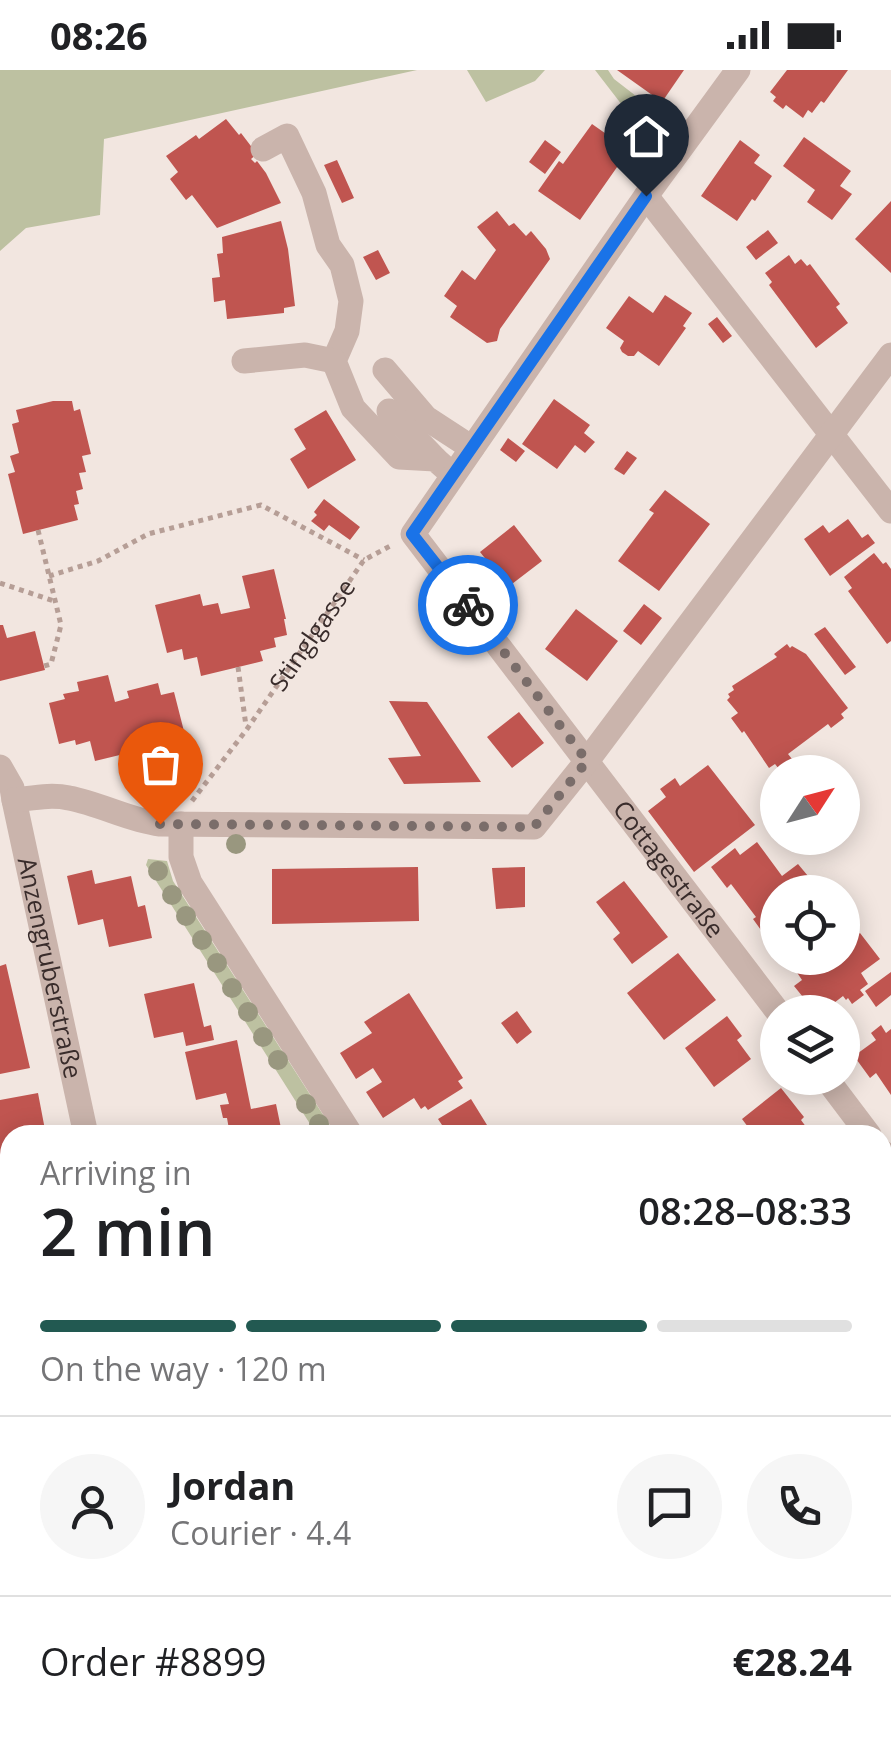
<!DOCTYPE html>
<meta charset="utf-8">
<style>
:root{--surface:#fff;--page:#f6f6f6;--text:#202124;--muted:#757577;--line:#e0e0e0;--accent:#225951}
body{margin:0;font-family:"Open Sans",sans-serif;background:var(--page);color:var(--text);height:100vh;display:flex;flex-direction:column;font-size:38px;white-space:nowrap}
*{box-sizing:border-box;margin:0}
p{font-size:32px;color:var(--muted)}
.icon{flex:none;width:55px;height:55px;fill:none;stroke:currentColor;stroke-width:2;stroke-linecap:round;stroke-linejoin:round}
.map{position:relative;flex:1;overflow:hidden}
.details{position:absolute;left:0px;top:1055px;width:892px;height:620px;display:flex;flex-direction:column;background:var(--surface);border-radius:30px 30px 0 0;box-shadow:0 5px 25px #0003}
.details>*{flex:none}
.needle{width:65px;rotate:54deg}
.controls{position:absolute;left:760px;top:685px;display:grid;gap:20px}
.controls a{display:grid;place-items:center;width:100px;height:100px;border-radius:50%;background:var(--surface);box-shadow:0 5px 25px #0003;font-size:50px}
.pin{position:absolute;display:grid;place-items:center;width:85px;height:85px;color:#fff;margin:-102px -42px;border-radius:50% 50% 50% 0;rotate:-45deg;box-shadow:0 0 10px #0007}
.pin .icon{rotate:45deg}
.courier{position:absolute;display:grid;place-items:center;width:100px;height:100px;margin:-50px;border:8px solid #1a73e8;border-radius:50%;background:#fff;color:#222;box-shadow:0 2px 12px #0007}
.overview em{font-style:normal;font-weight:600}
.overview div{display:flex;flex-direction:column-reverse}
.overview{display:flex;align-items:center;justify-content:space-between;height:170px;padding:0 40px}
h1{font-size:65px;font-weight:600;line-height:75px}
.bar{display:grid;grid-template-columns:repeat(4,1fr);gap:15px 10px;align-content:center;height:120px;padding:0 40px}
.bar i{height:12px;border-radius:8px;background:var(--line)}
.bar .active{background:var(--accent)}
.bar p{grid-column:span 4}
.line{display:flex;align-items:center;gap:25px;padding:0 40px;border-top:2px solid var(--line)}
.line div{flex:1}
.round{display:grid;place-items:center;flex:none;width:105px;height:105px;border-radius:52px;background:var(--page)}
.status{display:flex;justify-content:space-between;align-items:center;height:70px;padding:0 50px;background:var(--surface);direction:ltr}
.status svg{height:28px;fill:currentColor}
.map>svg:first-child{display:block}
.green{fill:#bdc1a1}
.building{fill:#c05550}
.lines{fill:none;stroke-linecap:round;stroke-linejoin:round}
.path{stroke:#b69e96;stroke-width:5;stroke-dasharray:5 5;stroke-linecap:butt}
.minor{stroke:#cab4ac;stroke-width:25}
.tree{fill:#99977f}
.done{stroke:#7a6d6a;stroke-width:10;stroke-dasharray:0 18}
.route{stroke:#1a73e8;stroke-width:12}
.labels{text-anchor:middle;stroke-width:10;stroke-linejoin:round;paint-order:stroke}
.street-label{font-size:25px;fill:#392c2b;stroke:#faf1ed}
</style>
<div class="status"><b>08:26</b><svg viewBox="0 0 49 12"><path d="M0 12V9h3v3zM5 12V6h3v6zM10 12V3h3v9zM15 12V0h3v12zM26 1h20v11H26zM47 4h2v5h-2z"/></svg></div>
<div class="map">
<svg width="891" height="1675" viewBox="0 0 891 1675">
<rect width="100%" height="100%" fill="#f2e6e0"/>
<path class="green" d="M0 0H417L104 69 100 145 26 158 0 181Z
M467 0H545L535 11 486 32Z
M595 0H608L614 9 667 50 649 70Z
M148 789 167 791 173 811 336 1065H317L146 795Z
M883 1625 891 1636V1675H239L237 1665H882Z"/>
<path class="building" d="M617 0H684L662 32Z
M787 0H848L824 33 821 31 812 43 808 40 803 48 786 35 783 39 773 31 776 27 770 22Z
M226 49 239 65 241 63 257 84 251 89 255 93 257 91 266 103 281 133 217 158 192 125 186 130 170 109 178 102 166 86 196 65 199 69Z
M592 54 629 80 580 150 538 121 559 91 563 94Z
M804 67 851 101 840 116 852 124 832 150 807 132 815 120 783 96Z
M545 70 561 82 545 104 529 92Z
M740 70 760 85 754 93 772 106 755 131 752 129 737 151 701 126Z
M337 90 354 128 342 133 324 95Z
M891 131V203L855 169Z
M497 141 509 156 514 153 526 166 531 161 546 179 550 189 500 259 497 271 487 273 450 247 457 236 444 226 462 200 475 210 496 180 477 157Z
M281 151 288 179 295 236 284 238V243L227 249 225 230 214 232 212 208 220 207 217 184 223 183 222 167Z
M768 160 778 173 756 190 746 177Z
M378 180 390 203 376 210 363 187Z
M789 185 795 194 801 189 807 196 810 194 840 234 836 237 848 253 816 278 769 215 772 212 765 203Z
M665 225 692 243 683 256 686 258 659 296 638 281 634 286H628L622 282 620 278 624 271 606 258 629 226 653 243Z
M717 247 732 266 723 273 708 254Z
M554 329 590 355 584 363 595 372 585 383 575 375 557 399 522 374Z
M53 331H72L74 341 80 339 91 384 82 386 86 402 79 403 83 419 76 421 79 434 74 435 78 450 23 464 8 404 15 402 10 386 19 383 12 354 19 352 16 340Z
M326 340 356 390 308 419 290 389 306 379 294 359Z
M508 368 525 381 516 392 500 380Z
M627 381 637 388 624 405 614 399Z
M665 420 710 454 659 521 618 491 654 443 649 440Z
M324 429 360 457 350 470 329 455 324 461 311 451 317 445 314 442Z
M848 449 862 468 868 464 875 473 830 506 804 469 823 455 829 463Z
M514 455 542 491 508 517 480 482Z
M874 483 883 494 886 492 891 499V571L887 574 848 521 852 518 844 507Z
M274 499 286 549H284L287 565 274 568 276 577 260 581 263 591 201 606 197 587 184 590 182 579 167 583 155 535 200 524 203 536 218 533 221 544 250 538 242 506Z
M644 534 662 548 641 575 623 561Z
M576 539 618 571 587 611 545 579Z
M0 555H3L7 568 35 561 45 600 0 611Z
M825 557 856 597 845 605 814 564Z
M787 574 790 578 792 576 806 584 848 638 841 644 844 648 831 658 828 654 788 684 792 689 779 699 775 694 769 698 744 661 742 663 731 648 738 643 727 630 730 627 728 624 734 620 732 616 777 587 774 584Z
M108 605 115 632 129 628 127 621 158 613 161 625 174 622 188 677 173 681 176 693 146 700 143 691 130 694 128 683 95 691 90 671 76 675 75 670 59 674 49 633 65 629 63 624 79 621 77 612Z
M389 631 427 632 481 712 404 714 388 688 421 686Z
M519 642 544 673 512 698 487 667Z
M708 695 755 755 694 802 648 741 666 727 660 719 675 708 680 716Z
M757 772 782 806 798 794 808 806 792 818 795 822H778V864L769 871 753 849 756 847 731 814 727 818 711 797 735 778 740 785Z
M418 797 419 851 272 854V799Z
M525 797V837L496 839 492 798Z
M92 800 95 814 131 806 138 837 145 835 152 868 109 877 103 849 78 855 67 806Z
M624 811 668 867 632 894 613 869 620 863 596 832Z
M860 863 880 889 861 903 868 914 860 920 864 925 852 934 848 928 846 930 843 926 825 940 818 931 811 937 794 916 802 910 796 901 814 888H842V876Z
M678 883 716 930 664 970 627 923Z
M6 894 30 998 0 1004V896Z
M891 902V925L876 937 865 921Z
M194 913 204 957 211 955 214 970 186 976 183 962 154 968 144 924Z
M409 923 463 1008 458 1011 463 1018 428 1040 425 1036 421 1039 414 1028 383 1048 366 1022 382 1012 373 998 356 1009 340 983 372 963 364 952Z
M517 941 532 962 517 974 501 953Z
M727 946 742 966 737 970 751 989 714 1017 685 978Z
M881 955 886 963 891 959V1025L876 1003 870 1008 854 986 876 970 871 963Z
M237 970 251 1039 276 1034 282 1063 230 1065 227 1048H223L220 1035 229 1034 226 1023 196 1030 185 982Z
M781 1018 804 1047 801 1050 812 1065H754L742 1049Z
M38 1023 46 1065H10V1106L0 1108V1030Z
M471 1029 487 1055 472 1065H433L444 1058 438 1049Z
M882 1146 891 1157V1201L882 1207Z
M10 1231V1280L6 1281 3 1266H0V1233Z
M891 1515V1557L882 1546V1521Z
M887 1645 891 1650V1675H864L858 1667 882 1665V1649Z
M2 1662H10V1665H15L16 1671H25V1665H39V1675H0Z
M107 1665H163L164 1675 107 1674Z"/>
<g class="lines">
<g class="path">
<path d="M38 460 61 555 51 594 44 596"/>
<path d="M49 506 98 491 148 464 261 435 364 490"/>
<path d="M0 513 54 531"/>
<path d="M238 597 246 656"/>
<path id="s1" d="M192 731 247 659 364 490 392 475"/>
<path d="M806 1665 814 1675"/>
<path d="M833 1675 845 1665"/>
</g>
<g class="minor">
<path id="s2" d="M738 0 646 126 413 464 778 942"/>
<path d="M263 79 287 66 314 123 328 175 342 195 351 231 347 261 334 291 353 338 399 387 435 389 453 405"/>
<path d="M646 126 891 441"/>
<path d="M244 291 305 285 334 291"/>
<path d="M385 300 426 348 472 378"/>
<path d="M389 341 435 389"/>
<path id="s3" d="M0 697 12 718 14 730 86 1065"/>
<path d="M14 730C33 728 51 724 69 728 101 734 128 750 160 754L534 757 587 691 891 285"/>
<path d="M181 754V787L190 813 351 1065"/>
<path d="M826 1008 869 1065"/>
<path d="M882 1082 891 1094"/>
<path d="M0 1324 10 1322"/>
<path d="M882 1382 891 1376"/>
<path d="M882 1594 891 1605"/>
<path d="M0 1603H10"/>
<path d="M64 1665V1675"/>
<path d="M212 1665 214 1675"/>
</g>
</g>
<g class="tree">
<circle cx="236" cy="774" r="10"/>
<circle cx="158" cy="801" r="10"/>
<circle cx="172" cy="825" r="10"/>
<circle cx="186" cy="846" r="10"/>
<circle cx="202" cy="870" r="10"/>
<circle cx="217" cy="893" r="10"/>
<circle cx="232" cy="918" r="10"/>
<circle cx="248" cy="942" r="10"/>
<circle cx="263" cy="967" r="10"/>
<circle cx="278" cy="990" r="10"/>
<circle cx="306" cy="1034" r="10"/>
<circle cx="319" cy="1054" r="10"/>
</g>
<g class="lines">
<path class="done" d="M160 754 534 757 587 691 468 535"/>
<path class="route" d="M468 535 412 464 646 126"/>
</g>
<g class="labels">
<g class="street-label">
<text dy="9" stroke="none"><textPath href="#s1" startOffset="205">Stinglgasse</textPath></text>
<text dy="9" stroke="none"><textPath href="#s2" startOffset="988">Cottagestraße</textPath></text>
<text dy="9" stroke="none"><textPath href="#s3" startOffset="208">Anzengruberstraße</textPath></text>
</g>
</g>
</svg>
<div class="controls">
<a><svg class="needle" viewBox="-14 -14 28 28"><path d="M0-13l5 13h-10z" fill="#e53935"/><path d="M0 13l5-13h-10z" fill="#757577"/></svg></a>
<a><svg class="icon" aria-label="locate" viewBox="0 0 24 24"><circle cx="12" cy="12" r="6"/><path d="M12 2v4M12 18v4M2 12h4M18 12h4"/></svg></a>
<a><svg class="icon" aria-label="layers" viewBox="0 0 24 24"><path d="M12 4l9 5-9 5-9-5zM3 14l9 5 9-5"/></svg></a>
</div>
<div class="pin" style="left:160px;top:754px;background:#ea580c"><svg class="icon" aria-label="bag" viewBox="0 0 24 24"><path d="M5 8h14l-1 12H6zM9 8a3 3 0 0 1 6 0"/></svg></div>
<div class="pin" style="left:646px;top:126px;background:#1f2937"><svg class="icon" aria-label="home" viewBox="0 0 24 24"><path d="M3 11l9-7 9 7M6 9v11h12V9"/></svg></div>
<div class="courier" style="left:468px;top:535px"><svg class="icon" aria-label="bike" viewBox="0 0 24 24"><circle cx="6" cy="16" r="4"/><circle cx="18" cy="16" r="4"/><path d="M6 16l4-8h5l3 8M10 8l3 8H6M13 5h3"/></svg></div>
<section class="details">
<div class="overview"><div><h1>2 min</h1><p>Arriving in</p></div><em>08:28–08:33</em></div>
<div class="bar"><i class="active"></i><i class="active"></i><i class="active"></i><i></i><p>On the way · 120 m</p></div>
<div class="line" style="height:180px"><a class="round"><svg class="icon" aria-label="person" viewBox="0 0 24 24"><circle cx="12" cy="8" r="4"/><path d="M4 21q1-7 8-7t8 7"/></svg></a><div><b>Jordan</b><p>Courier · 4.4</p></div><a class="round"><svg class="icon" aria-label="chat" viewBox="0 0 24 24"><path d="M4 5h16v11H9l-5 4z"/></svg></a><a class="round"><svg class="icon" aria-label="phone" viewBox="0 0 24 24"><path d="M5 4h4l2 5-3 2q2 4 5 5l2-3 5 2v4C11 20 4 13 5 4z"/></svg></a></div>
<div class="line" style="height:130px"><div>Order #8899</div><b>€28.24</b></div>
</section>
</div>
